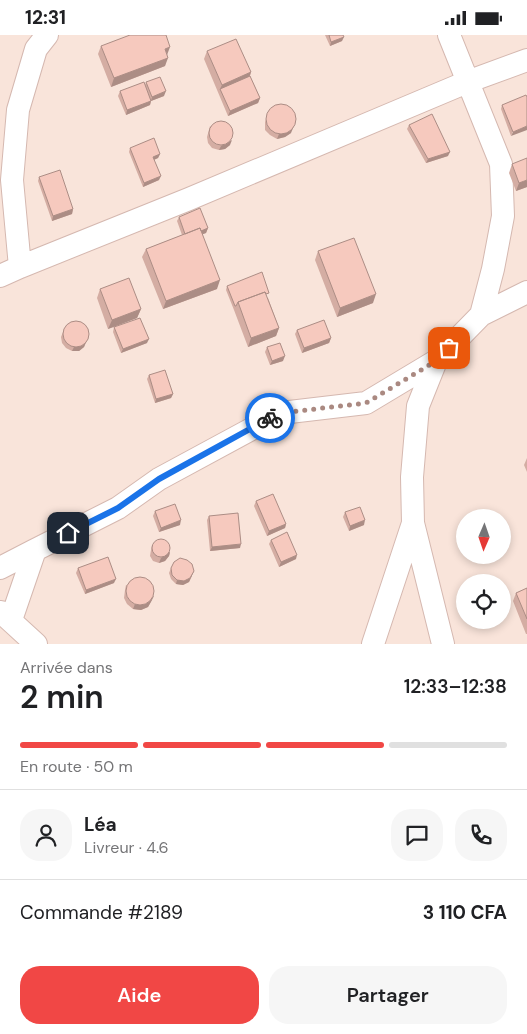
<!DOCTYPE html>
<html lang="fr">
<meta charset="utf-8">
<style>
:root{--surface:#fff;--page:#f6f6f6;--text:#202124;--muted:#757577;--line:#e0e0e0;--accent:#f14745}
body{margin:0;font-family:"DM Sans",sans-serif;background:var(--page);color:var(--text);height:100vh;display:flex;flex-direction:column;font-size:19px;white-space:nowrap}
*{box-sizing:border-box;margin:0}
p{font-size:16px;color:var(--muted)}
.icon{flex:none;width:28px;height:28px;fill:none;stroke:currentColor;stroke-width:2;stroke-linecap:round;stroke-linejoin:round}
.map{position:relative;height:609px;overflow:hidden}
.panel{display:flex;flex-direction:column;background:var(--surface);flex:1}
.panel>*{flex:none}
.needle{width:32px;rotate:182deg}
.fabs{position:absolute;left:456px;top:474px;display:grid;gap:10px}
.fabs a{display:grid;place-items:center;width:55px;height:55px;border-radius:50%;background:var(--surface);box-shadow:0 2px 8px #0003;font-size:25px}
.pin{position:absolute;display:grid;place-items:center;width:42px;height:42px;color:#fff;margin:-21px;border-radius:10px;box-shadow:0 2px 8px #0006}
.courier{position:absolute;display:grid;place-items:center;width:50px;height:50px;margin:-25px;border:4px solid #1a73e8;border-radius:50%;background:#fff;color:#222;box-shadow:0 1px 6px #0007}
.overview em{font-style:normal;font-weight:600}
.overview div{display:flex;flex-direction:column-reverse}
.overview{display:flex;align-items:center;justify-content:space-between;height:85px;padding:0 20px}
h1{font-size:32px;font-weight:600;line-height:38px}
.bar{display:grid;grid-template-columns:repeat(4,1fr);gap:8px 5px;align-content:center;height:60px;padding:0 20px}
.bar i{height:6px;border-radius:4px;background:var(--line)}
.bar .current{background:var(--accent)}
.bar p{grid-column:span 4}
.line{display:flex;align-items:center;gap:12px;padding:0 20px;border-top:1px solid var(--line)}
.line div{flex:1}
.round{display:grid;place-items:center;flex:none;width:52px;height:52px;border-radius:20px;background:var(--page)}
.cta{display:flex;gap:10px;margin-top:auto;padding:10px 20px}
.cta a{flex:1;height:58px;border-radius:20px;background:var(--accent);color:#fff;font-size:20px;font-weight:600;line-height:58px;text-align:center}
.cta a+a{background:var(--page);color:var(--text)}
.status{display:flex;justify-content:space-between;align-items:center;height:35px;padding:0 25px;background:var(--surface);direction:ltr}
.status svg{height:14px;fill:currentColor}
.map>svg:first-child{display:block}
.residential{fill:#f9e4da;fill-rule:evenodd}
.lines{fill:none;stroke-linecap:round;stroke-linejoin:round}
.minor-casing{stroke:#d5b8b0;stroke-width:24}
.minor{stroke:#fff;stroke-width:22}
.wall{fill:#d4ada3}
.shaded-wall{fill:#ac8d85}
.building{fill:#f6c9be;stroke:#ac8d85}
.done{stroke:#aa8981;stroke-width:5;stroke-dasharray:0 9}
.route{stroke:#1a73e8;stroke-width:6}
</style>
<div class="status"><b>12:31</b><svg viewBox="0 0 49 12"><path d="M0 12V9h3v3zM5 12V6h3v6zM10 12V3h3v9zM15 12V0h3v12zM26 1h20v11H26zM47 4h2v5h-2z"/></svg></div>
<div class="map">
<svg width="527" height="609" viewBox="0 0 527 609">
<rect width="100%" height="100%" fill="#fef2e9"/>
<path class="residential" d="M0 0H527V609H0ZM465 482H502V520H465ZM465 548H502V585H465Z"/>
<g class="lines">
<g class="minor-casing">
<path id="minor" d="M20 232 189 164 467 47 527 25
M0 241 20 232 12 145 18 75 36 14 47 0
M481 280 527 257
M413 488 443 609
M0 533 35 515
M1 577 36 609
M11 585 35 515 118 473 159 444 281 378 366 368 436 326 481 280 493 234 503 181 501 129 449 0
M373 609 413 488 412 442 418 371 436 326"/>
</g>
<use href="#minor" class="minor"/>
</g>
<path class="wall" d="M325 0H343L342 6 330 11Z
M101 11 167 20 165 31 111 52 98 19Z
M207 16 251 37 250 41 260 63 258 68 228 81 204 24Z
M146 47 164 61 151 66 150 70 126 80 118 61 120 56 145 50Z
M527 62 511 101 501 74 502 70Z
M269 75 291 98 285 102 277 104 270 100 265 95V87Z
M409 90 448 121 426 128 407 94Z
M210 91 230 110 225 114 219 115 212 113 208 108 207 102Z
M130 113 160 119 158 123 154 125 159 145 143 152 129 117Z
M512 129 527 152 516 156 509 138Z
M39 142 73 174 72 179 52 186 38 146Z
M179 182 208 193 206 198 202 199 217 254 163 274 142 222 146 214 182 200 177 186Z
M318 216 373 268 337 282 315 225Z
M227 251 268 263 279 293 276 301 248 312 234 275 226 255Z
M100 254 141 274 137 283 108 294 97 263Z
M114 292 147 308 121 318 113 297Z
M297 295 331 303 329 308 302 318 295 299Z
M63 297 89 301 84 312 79 316H72L66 313 62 308 61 302Z
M267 312 283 326 270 330 265 317Z
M149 340 173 359 171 363 155 368 147 344Z
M527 423V437L524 430Z
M256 466 286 489 285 493 267 501 254 471Z
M155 476 180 490 159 497 153 481Z
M345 477 364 490 349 496 343 482Z
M209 481 240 513 210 516 207 485Z
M271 505 296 524 279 532 269 509Z
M152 510 170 517 169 521 165 526 159 528 153 526 150 521 151 515Z
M78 533 114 548 85 559 76 538Z
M171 533 192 541 189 547 183 550 176 549 171 544 169 538Z
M126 550 152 565 148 572 141 575 133 574 127 569 124 563 125 555Z
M527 553V599H526L513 566 516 558Z"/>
<path class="shaded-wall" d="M344 2 342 6 330 11 331 7Z
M170 12 167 20 165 14Z
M168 23 165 31 111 52 114 43Z
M251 37 248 46 220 54 222 50Z
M166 56 164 61 151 66 150 70 126 80 127 75 151 66 152 62Z
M260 63 258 68 228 81 230 76Z
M296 86 291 98 285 102 277 104 279 99Z
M527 91V95L511 101 513 97Z
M232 105 230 110 225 114 219 115 221 111Z
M450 117 448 121 426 128 428 124Z
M160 119 158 123 151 126 153 122Z
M161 141 159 145 143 152 144 148Z
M527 145V152L516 156 519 148Z
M73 174 72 179 52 186 53 181Z
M208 193 206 198 185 206 186 202Z
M220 245 217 254 163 274 166 266Z
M376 259 373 268 337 282 340 273Z
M141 274 137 283 108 294 112 285Z
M279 293 276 301 248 312 251 303Z
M331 303 329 308 302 318 304 313Z
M149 304 147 308 121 318 123 314Z
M86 307 84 312 79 316H72L74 312Z
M285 321 283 326 270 330 272 326Z
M173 359 171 363 155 368 156 364Z
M181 485 180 490 159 497 161 493Z
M365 485 364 490 349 496 350 491Z
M286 489 285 493 267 501 269 496Z
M241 509 240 513 210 516 212 512Z
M170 517 169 521 165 526 159 528 161 523Z
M297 520 296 524 279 532 281 527Z
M194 536 189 547 183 550 176 549 177 545Z
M116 544 114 548 85 559 86 555Z
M154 561 152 565 148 572 141 575 133 574 135 569Z"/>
<path class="building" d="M130 0H166L170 12 165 14 168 23 114 43 101 11Z
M329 0H343L344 2 331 7Z
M236 4 251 37 222 50 207 16Z
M250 41 260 63 230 76 220 54Z
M160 42 166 56 152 62 146 47Z
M144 47 151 66 127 75 120 56Z
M526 60 527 62V91L513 97 502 70Z
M266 84a15 15 0 1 1 30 0a15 15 0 1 1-30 0Z
M432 79 450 117 428 124 409 90Z
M209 98a12 12 0 1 1 24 0a12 12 0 1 1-24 0Z
M154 103 160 119 153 122 161 141 144 148 130 113Z
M527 123V145L519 148 512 129Z
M60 135 73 174 53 181 39 142Z
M200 173 208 193 201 196 200 193 185 199 179 182Z
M200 193 220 245 166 266 146 214Z
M354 203 376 259 340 273 318 216Z
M262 237 269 258 266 259 265 257 238 267 236 271H235L227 251Z
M129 243 141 274 112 285 100 254Z
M265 257 279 293 251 303 238 267Z
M140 283 149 304 123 314 114 292Z
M324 285 331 303 304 313 297 295Z
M63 299a13 13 0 1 1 26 0a13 13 0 1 1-26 0Z
M280 308 285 321 272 326 267 312Z
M165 335 173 359 156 364 149 340Z
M273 459 286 489 269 496 256 466Z
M175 469 181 485 161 493 155 476Z
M360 472 365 485 350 491 345 477Z
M238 478 241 509 212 512 209 481Z
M287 497 297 520 281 527 271 505Z
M152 513a9 9 0 1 1 18 0a9 9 0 1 1-18 0Z
M108 522 116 544 86 555 78 533Z
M180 523 187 525 192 529 194 536 190 543 184 546 177 545 172 540 171 533 174 527Z
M126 556a14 14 0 1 1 28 0a14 14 0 1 1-28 0Z
M527 553V584L516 558Z"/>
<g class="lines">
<path class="done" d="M270 383 281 378 366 368 436 326 449 313"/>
<path class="route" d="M68 498 118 473 159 444 270 383"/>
</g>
</svg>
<div class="fabs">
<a><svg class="needle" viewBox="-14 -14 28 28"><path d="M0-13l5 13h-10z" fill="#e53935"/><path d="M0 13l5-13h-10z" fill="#757577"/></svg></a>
<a><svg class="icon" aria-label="locate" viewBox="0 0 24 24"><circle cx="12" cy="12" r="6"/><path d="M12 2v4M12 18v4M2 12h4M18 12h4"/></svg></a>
</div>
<div class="pin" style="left:449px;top:313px;background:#ea580c"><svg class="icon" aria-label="bag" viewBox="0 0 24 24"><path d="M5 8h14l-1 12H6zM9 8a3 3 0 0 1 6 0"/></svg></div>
<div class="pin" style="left:68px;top:498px;background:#1f2937"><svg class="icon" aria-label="home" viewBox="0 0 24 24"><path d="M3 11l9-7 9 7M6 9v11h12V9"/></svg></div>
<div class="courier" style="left:270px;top:383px"><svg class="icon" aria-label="bike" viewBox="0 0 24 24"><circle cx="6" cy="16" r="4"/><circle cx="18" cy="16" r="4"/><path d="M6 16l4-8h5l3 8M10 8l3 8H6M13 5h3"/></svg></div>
</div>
<section class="panel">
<div class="overview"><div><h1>2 min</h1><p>Arrivée dans</p></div><em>12:33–12:38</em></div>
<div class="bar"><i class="current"></i><i class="current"></i><i class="current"></i><i></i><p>En route · 50 m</p></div>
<div class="line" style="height:90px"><a class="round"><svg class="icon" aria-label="person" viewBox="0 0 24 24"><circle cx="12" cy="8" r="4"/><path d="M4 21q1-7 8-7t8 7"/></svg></a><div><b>Léa</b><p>Livreur · 4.6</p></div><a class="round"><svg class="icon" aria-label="chat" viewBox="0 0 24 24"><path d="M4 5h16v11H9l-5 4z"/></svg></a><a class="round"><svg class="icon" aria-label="phone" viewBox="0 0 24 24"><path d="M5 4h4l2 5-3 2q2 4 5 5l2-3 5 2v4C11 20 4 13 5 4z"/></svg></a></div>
<div class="line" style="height:65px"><div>Commande #2189</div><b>3 110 CFA</b></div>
<div class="cta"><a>Aide</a><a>Partager</a></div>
</section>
